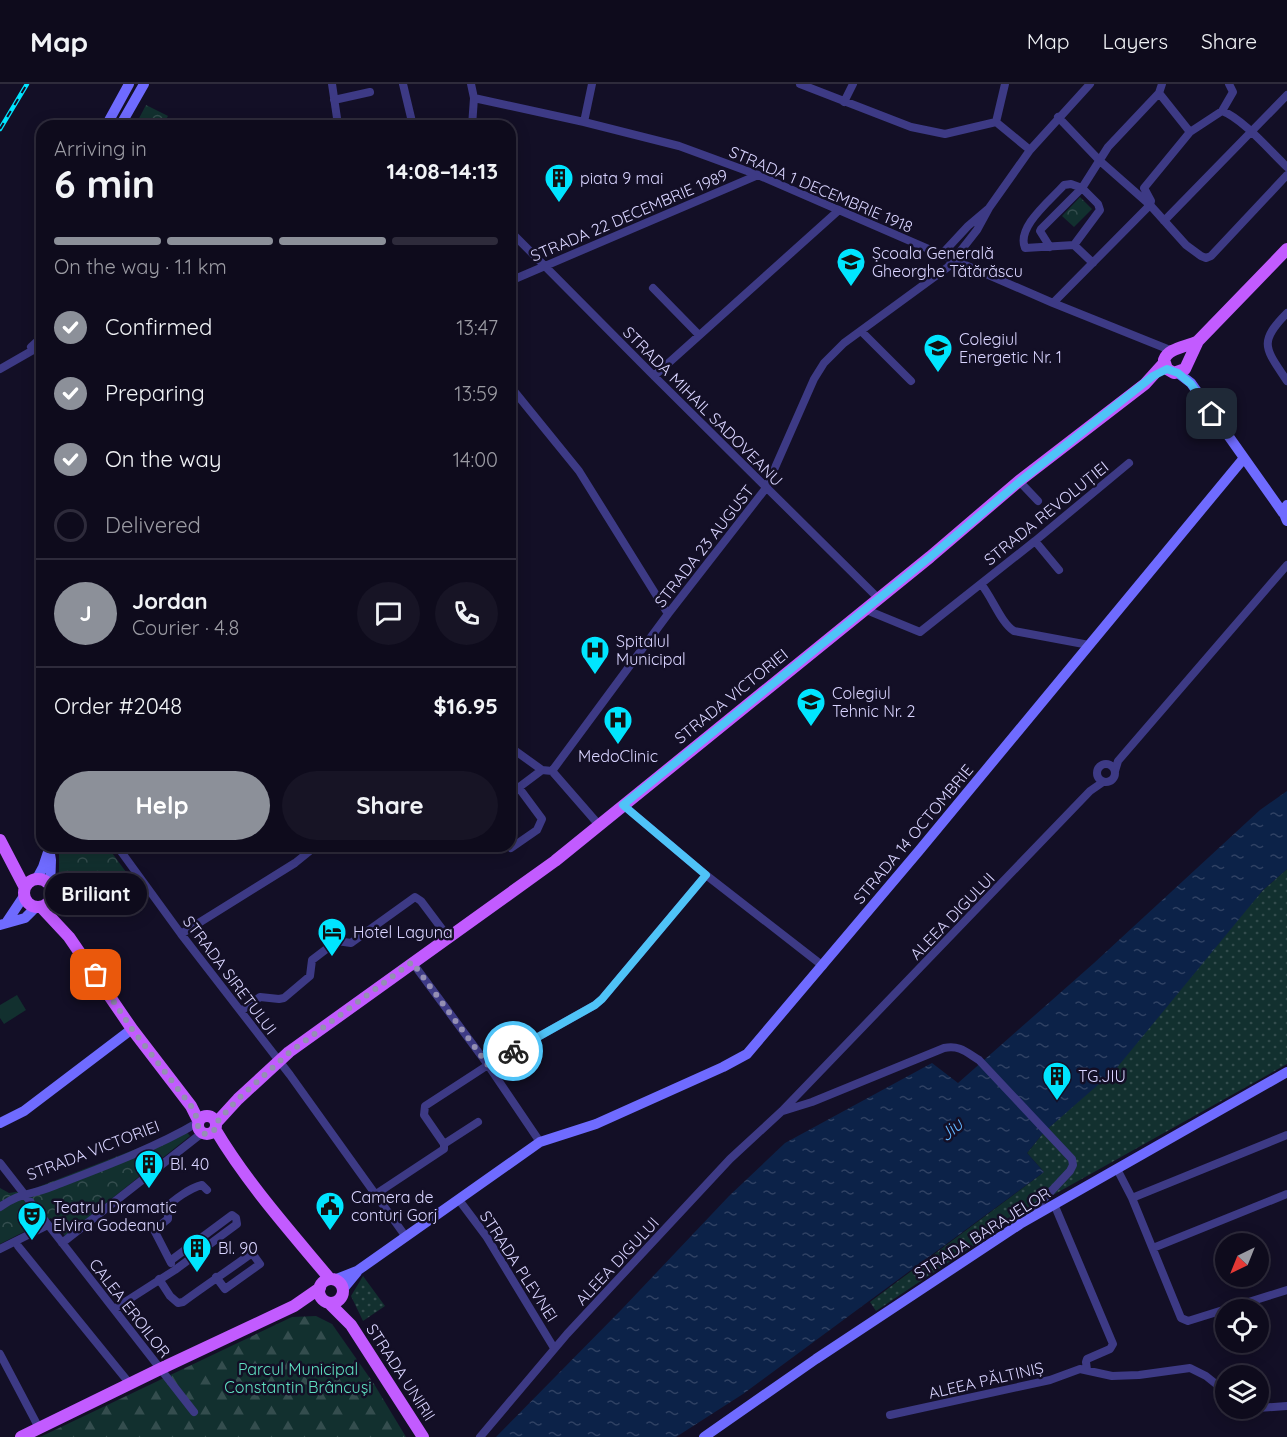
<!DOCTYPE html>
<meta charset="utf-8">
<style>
:root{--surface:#0e0b1c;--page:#171425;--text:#f1f3f6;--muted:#9b9ba3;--line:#2e2b3b;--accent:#8c9099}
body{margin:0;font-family:Quicksand,sans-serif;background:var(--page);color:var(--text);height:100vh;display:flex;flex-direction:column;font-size:22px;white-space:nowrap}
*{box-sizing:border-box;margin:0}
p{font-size:20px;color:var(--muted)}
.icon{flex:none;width:33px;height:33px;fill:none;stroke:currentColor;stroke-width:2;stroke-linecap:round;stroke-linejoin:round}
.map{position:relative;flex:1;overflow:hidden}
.side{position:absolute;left:36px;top:36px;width:480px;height:732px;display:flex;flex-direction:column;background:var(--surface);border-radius:18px;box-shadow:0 3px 15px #0003,0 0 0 2px var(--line)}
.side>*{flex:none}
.needle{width:39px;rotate:223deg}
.buttons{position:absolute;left:1215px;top:1149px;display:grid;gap:12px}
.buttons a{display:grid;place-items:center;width:54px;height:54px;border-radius:50%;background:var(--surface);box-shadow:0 3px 15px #0003,0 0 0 2px var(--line);font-size:30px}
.pin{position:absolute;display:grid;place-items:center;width:51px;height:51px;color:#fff;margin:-26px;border-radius:12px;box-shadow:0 3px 9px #0006}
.courier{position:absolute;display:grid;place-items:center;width:60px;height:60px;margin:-30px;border:4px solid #4fc3f7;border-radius:50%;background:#fff;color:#222;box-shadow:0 2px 8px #0007}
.bubble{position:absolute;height:42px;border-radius:21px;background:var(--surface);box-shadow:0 3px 15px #0003,0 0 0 2px var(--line);font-size:20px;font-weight:800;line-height:42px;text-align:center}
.overview em{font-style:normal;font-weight:800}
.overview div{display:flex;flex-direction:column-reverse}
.overview{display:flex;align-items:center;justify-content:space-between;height:102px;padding:0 18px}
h1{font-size:39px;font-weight:800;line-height:45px}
.bar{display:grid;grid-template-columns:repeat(4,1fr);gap:9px 6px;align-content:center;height:72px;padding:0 18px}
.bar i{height:8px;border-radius:4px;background:var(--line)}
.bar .current{background:var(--accent)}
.bar p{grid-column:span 4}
.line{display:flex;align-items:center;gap:15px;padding:0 18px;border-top:2px solid var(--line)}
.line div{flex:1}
.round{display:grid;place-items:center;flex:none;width:63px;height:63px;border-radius:32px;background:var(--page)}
ol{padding:0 18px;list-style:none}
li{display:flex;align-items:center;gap:18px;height:66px}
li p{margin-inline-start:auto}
li .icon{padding:6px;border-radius:50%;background:var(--accent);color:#fff;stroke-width:4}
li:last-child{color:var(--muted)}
li i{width:33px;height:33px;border:3px solid var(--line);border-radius:50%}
.action{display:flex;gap:12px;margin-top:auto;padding:12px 18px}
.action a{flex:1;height:69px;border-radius:36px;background:var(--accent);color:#fff;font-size:24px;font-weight:800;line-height:69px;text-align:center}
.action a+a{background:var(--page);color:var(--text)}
header{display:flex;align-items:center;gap:36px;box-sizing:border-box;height:84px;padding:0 30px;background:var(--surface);border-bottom:2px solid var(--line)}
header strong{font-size:28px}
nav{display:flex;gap:33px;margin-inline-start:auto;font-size:21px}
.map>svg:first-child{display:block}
.grass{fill:url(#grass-dots)}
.forest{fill:url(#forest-firs)}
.park{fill:url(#park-crowns)}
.pitch{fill:#12302f}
.water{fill:url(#water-ripples)}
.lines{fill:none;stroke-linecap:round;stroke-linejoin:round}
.street{stroke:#3d3a85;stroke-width:8}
.secondary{stroke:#6f6bff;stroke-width:10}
.primary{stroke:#c25bff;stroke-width:12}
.rail-casing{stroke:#00e5ff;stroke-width:4.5}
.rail{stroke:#130f26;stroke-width:2;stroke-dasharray:7;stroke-linecap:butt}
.done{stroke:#948fb3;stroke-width:6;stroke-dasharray:0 10.8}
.route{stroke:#4fc3f7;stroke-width:8}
.labels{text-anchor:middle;stroke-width:5;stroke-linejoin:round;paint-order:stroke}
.poi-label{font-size:16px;fill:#d9d4ff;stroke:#130f26;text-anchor:start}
.street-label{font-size:16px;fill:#d9d4ff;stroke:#130f26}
.park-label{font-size:16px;fill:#5fe0c0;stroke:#130f26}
.water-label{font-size:18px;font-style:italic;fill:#62b6ff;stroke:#130f26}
</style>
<header>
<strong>Map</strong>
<nav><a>Map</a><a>Layers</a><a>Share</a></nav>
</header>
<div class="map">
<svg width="1287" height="1353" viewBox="0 0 1287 1353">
<defs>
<pattern id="grass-dots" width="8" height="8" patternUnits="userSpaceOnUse" patternTransform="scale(1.5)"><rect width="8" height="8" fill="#12302f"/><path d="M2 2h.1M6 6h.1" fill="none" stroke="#344d4e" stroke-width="1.8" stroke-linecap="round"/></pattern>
<pattern id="forest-firs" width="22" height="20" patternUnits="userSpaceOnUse" patternTransform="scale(1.5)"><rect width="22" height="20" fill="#12302f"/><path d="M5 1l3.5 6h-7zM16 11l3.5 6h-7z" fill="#344d4e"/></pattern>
<pattern id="park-crowns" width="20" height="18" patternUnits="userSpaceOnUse" patternTransform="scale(1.5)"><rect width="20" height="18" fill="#12302f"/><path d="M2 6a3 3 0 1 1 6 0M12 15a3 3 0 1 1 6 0" fill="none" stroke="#344d4e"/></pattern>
<pattern id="water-ripples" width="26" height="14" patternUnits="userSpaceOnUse" patternTransform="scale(1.5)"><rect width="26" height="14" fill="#0c2248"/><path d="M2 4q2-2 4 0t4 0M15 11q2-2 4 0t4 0" fill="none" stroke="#2f4163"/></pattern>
</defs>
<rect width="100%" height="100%" fill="#130f26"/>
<path class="grass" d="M1287 785V980L1028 1125 876 1227 870 1218 1044 1088 1027 1069 1044 1048 1077 1018 1263 806Z
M363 1192 385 1222 363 1237 351 1212Z"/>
<path class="forest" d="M316 1232 332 1240 374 1300 406 1353H40L292 1233Z"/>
<path class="park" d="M146 21 168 32 162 42H135Z
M1080 113 1092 125 1074 143 1062 132Z
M59 762H107L134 799 67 829 59 800Z
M185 1046 190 1052 65 1152 51 1134 0 1160V1104L9 1109 30 1106Z"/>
<path class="pitch" d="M17 911 26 926 4 940 0 934V921Z"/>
<path class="water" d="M1287 707V785L1263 806 1115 986 1044 1048 1027 1069 1044 1088 743 1310 676 1353H496L622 1225 729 1112 785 1059 932 979 958 999 1094 879 1260 726Z"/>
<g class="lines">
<path class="street" d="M332 0 337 34 336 42
M403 0 413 42
M471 0 474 14 472 42
M800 0 911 43 945 50 996 38
M1159 9 1190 48
M474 14 584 38 679 62 758 91 1053 219 1170 266
M334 16 370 8
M844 18 853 0
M1222 27 1233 8 1229 0
M1058 33 1100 77 1150 121 1186 161 1201 172 1206 174 1211 172 1287 91
M584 38 592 0
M996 38 1030 66
M996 38 1005 0
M1164 137 1287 11
M510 147 654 292 878 514
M1050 163 1040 147 1041 145 1082 104 1098 120 1100 126 1074 161
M942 170 968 142 988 125
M1093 179 1074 161 1025 164C1016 143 1051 116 1064 101L1071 100 1082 104 1108 63 1159 9 1162 0
M510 197 758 91
M653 204 699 251
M1053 219 1150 121 1151 117 1144 104 1190 48 1222 27C1242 34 1271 68 1287 83
M1287 229C1257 259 1266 265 1287 297
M861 247 911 297
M31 263 42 253
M0 285 42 261
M654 292 839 126
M510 302 579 387 668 530
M1019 397 1038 417
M1035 457 1059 486
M981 500C992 513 1001 539 1014 547L1089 561
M864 525 920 548 1035 457 1129 379
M510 663 542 686 552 687 599 741
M1097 689a9 9 0 1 1 18 0a9 9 0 1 1-18 0Z
M552 687 668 530 766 404 814 295 824 279 844 259 948 183 977 146 989 124 1030 66 1090 0
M1115 687 1118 677 1287 481
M510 710 542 686
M623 721 706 791 823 882
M117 762 181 850 290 991 406 1153
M511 764 537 746 542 735 519 704
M181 850 295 779 316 762
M412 878 488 981 540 1058
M241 927 260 913 279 915 284 914 310 892 312 876 337 857 351 859 415 813 421 817 448 853
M783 1027 812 1018 944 964C960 961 966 968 979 976L1072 1075 1073 1081 1070 1087 1028 1132
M444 1060 478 1038
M0 1079 194 1328
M1117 1085 1132 1114 1181 1234 1188 1237 1287 1206
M376 1110 444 1065V1060L424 1031 425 1022 488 981 595 921 602 915 706 791
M1132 1114 1287 1051
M459 1116 486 1152 554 1264
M1054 1120 1113 1260 1110 1265 1087 1275 1086 1278 1087 1286
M0 1123C19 1109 30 1111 51 1103 98 1085 155 1064 197 1039
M62 1159 202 1049
M18 1162 130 1300
M1153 1164 1287 1110
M0 1165 48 1141
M171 1179 154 1146 168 1135V1131L165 1125C173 1116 190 1104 202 1101L207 1106
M159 1195 170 1212 178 1219 183 1218C206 1201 229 1186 252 1169L260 1180 225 1205 216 1193
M114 1225 175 1186 237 1140 236 1134 232 1131 170 1177
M0 1270 39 1344
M1258 1324 1287 1322
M890 1331 1050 1296 1080 1285 1112 1292 1139 1291 1190 1284 1206 1292 1226 1308
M480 1353 567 1250 730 1075 782 1027 1090 707 1103 698"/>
<path class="secondary" d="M106 42 129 0
M120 42 144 0
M1178 289 1191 299 1283 429
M1287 421C1282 426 1284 431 1287 437
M49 764 51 776 50 805
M36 796 43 783 48 768
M6 839 24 812
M0 841 25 834 36 823
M0 1039 24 1027 132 945
M334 1196 357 1187 540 1058 596 1040 723 983 747 970 918 768 1244 374
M343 1205 357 1188
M704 1353 816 1275 1020 1140 1287 988"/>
<path class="primary" d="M1198 257C1186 263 1168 264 1164 276L1167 285 1174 289 1185 285 1198 257 1287 165
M0 756 25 804
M24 809a14 14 0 1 1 28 0a14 14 0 1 1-28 0Z
M41 823 69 853 132 945 191 1022 198 1036
M198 1041a9 9 0 1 1 18 0a9 9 0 1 1-18 0Z
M216 1039 238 1015 289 968 555 777 930 473 1019 397 1145 300 1164 279
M215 1045C247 1099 290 1147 330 1195
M319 1207a12 12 0 1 1 24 0a12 12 0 1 1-24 0Z
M329 1219 351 1241 423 1353
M21 1353 160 1285 294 1222 320 1204"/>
<g class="rail-casing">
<path id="rail" d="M0 45 27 0"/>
</g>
<use href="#rail" class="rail"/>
</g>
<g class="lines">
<path class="done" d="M96 891 132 945 191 1022 198 1036V1044L205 1050 214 1047 216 1039 238 1015 290 968 412 878 488 981 513 967"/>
<path class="route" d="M513 967 595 921 602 915 706 791 623 721 930 473 1019 398 1153 292 1167 285 1178 289 1191 300 1212 330"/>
</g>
<defs>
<g id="building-pin" transform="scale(1.5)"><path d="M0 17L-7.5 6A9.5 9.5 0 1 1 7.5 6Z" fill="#00e5ff" stroke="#130f26"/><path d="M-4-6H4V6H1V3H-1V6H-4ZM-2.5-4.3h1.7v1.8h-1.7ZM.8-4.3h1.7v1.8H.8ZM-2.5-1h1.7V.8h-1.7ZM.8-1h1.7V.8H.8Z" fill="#111"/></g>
<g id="school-pin" transform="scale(1.5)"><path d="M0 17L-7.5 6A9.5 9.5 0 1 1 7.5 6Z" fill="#00e5ff" stroke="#130f26"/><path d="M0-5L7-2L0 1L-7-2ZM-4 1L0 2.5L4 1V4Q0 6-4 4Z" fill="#111"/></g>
<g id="hospital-pin" transform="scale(1.5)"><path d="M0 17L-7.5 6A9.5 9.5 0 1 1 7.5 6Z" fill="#00e5ff" stroke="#130f26"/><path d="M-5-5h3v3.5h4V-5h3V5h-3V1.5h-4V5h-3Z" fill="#111"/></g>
<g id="hotel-pin" transform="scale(1.5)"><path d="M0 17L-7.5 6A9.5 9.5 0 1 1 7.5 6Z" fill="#00e5ff" stroke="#130f26"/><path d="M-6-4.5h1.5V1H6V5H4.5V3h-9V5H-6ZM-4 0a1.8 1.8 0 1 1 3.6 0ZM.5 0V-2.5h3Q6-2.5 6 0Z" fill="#111"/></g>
<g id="civic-pin" transform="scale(1.5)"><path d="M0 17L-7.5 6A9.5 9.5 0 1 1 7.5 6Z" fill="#00e5ff" stroke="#130f26"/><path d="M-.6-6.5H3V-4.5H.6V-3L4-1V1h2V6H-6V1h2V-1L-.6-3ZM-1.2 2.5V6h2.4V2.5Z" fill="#111"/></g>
<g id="theatre-pin" transform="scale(1.5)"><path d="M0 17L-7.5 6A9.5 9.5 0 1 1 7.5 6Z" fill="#00e5ff" stroke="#130f26"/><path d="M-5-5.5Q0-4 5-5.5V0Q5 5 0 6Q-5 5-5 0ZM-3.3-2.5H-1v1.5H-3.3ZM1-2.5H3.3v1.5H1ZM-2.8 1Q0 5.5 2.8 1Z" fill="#111"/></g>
</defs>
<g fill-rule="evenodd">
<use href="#building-pin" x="559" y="94"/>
<use href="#school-pin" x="851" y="178"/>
<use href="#school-pin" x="938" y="264"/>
<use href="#hospital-pin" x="595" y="566"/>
<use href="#school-pin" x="811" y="618"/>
<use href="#hospital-pin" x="618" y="636"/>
<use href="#hotel-pin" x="332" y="848"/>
<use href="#building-pin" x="1057" y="992"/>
<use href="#building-pin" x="149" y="1080"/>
<use href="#civic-pin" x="330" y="1122"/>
<use href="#theatre-pin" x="32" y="1132"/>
<use href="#building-pin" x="197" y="1164"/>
</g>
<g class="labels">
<g class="poi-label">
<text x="580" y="100">piata 9 mai</text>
<text x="872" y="175">Școala Generală<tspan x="872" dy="18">Gheorghe Tătărăscu</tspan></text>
<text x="959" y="261">Colegiul<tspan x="959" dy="18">Energetic Nr. 1</tspan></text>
<text x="616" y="563">Spitalul<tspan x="616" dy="18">Municipal</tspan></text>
<text x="832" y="615">Colegiul<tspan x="832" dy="18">Tehnic Nr. 2</tspan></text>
<text x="618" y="678" text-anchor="middle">MedoClinic</text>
<text x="353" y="854">Hotel Laguna</text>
<text x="1078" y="998">TG.JIU</text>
<text x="170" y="1086">Bl. 40</text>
<text x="351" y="1119">Camera de<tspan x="351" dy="18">conturi Gorj</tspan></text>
<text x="53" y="1129">Teatrul Dramatic<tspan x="53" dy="18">Elvira Godeanu</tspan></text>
<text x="218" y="1170">Bl. 90</text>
</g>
<g class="street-label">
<text transform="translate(821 105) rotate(23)" y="6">STRADA 1 DECEMBRIE 1918</text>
<text transform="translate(629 131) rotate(-23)" y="6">STRADA 22 DECEMBRIE 1989</text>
<text transform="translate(703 322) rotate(45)" y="6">STRADA MIHAIL SADOVEANU</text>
<text transform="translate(1046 429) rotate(-39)" y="6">STRADA REVOLUȚIEI</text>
<text transform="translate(704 462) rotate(-52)" y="6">STRADA 23 AUGUST</text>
<text transform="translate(731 612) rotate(-39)" y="6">STRADA VICTORIEI</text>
<text transform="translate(913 750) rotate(-50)" y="6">STRADA 14 OCTOMBRIE</text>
<text transform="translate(952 832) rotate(-46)" y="6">ALEEA DIGULUI</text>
<text transform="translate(230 891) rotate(53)" y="6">STRADA SIRETULUI</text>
<text transform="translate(93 1066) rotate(-21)" y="6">STRADA VICTORIEI</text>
<text transform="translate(982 1149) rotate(-32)" y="6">STRADA BARAJELOR</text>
<text transform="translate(617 1177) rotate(-47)" y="6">ALEEA DIGULUI</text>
<text transform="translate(519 1182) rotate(57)" y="6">STRADA PLEVNEI</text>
<text transform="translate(130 1224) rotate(52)" y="6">CALEA EROILOR</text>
<text transform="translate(401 1288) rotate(57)" y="6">STRADA UNIRII</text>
<text transform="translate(986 1296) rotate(-13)" y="6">ALEEA PĂLTINIȘ</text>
</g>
<g class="park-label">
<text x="298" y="1291">Parcul Municipal<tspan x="298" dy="18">Constantin Brâncuși</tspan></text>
</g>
<g class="water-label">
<text transform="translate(951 1046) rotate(-42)" y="6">Jiu</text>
</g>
</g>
</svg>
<div class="buttons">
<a><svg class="needle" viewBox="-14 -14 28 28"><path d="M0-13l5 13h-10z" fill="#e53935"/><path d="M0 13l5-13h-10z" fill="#9b9ba3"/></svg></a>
<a><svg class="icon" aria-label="locate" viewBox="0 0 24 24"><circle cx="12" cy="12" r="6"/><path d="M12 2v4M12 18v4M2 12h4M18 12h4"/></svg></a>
<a><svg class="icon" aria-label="layers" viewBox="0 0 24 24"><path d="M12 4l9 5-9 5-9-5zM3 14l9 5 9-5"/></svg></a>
</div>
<div class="pin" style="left:96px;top:891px;background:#ea580c"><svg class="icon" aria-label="bag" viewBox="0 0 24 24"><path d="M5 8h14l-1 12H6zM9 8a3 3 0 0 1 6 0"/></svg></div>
<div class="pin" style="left:1212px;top:330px;background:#1f2937"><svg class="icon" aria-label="home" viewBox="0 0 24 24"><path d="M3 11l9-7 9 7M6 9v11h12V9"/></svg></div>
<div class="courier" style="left:513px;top:967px"><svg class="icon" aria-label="bike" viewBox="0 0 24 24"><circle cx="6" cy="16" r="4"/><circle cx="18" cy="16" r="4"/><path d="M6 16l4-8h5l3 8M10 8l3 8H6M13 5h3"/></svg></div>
<div class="bubble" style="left:45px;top:789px;width:102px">Briliant</div>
<section class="side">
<div class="overview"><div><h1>6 min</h1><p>Arriving in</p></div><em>14:08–14:13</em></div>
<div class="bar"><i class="current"></i><i class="current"></i><i class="current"></i><i></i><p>On the way · 1.1 km</p></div>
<ol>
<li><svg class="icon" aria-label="check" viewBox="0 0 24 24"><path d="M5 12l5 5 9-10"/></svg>Confirmed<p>13:47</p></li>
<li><svg class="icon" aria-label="check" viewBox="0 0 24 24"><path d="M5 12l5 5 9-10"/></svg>Preparing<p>13:59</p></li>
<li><svg class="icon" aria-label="check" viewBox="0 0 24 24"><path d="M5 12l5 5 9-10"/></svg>On the way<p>14:00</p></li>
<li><i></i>Delivered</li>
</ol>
<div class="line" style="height:108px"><b class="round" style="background:var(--accent);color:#fff">J</b><div><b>Jordan</b><p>Courier · 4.8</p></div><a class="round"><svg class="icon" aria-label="chat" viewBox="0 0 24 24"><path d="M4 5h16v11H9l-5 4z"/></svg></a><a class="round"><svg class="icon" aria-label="phone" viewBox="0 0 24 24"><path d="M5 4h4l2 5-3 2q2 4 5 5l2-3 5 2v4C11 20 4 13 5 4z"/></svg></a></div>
<div class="line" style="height:78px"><div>Order #2048</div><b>$16.95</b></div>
<div class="action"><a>Help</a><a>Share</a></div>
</section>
</div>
